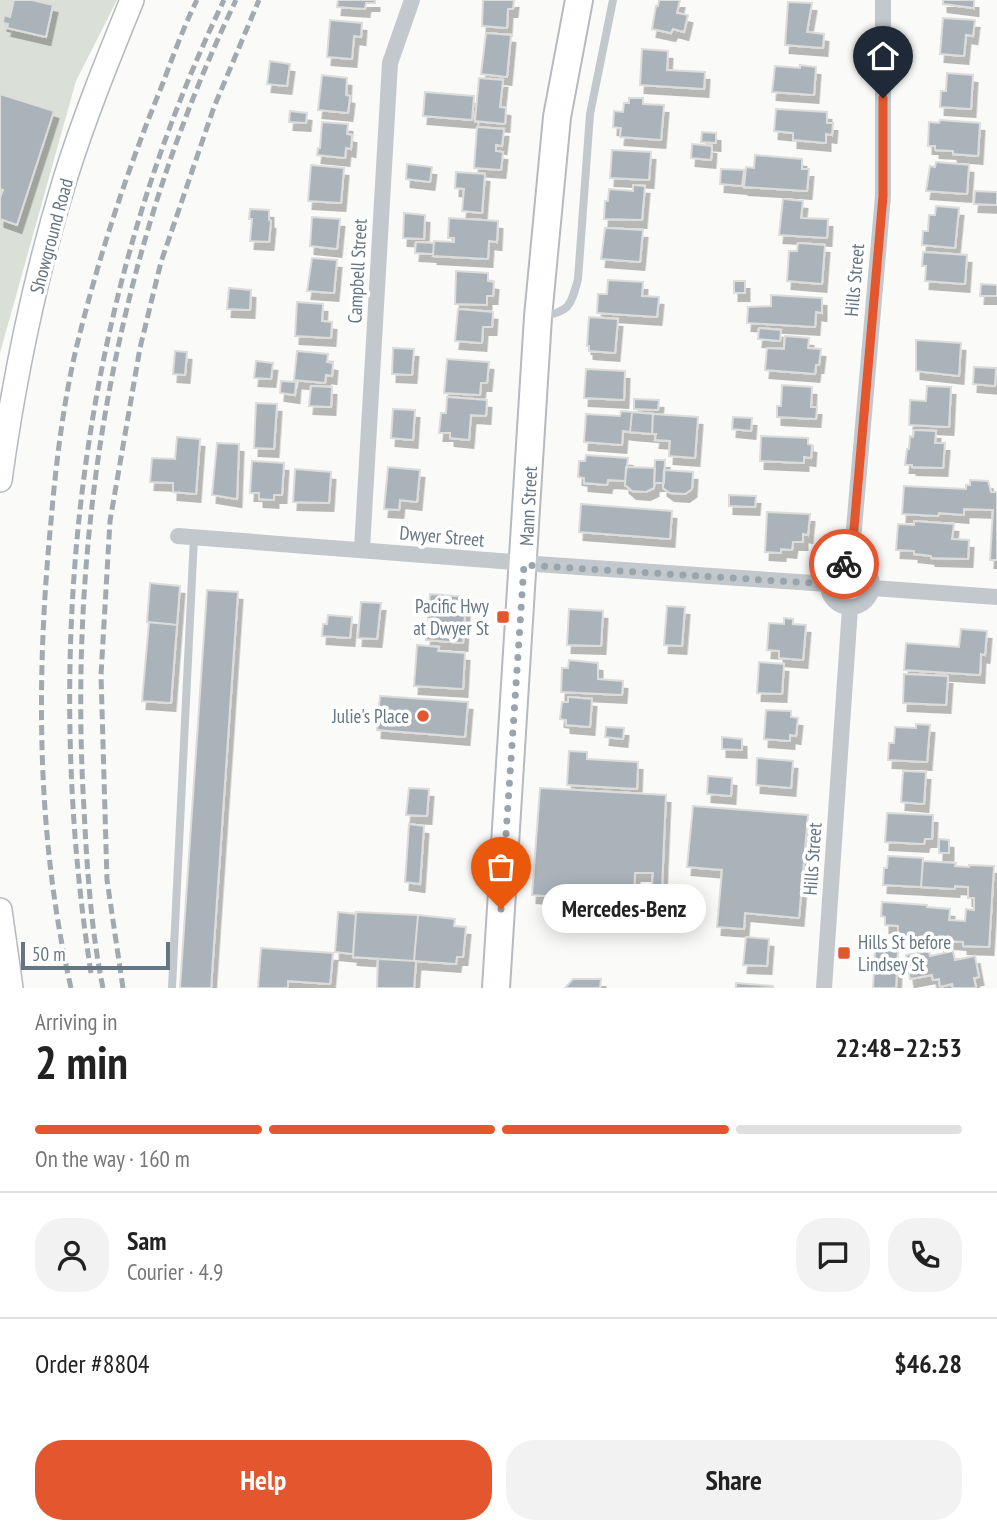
<!DOCTYPE html>
<meta charset="utf-8">
<style>
:root{--surface:#fff;--page:#f2f2f2;--text:#222;--muted:#767676;--line:#e0e0e0;--accent:#e4572e}
body{margin:0;font-family:"PT Sans Narrow",sans-serif;background:var(--page);color:var(--text);height:100vh;display:flex;flex-direction:column;font-size:26px;white-space:nowrap}
*{box-sizing:border-box;margin:0}
p{font-size:23px;color:var(--muted)}
.icon{flex:none;width:38px;height:38px;fill:none;stroke:currentColor;stroke-width:2;stroke-linecap:round;stroke-linejoin:round}
.map{position:relative;height:988px;overflow:hidden}
.side{display:flex;flex-direction:column;background:var(--surface);flex:1}
.side>*{flex:none}
.scale{position:absolute;left:21px;bottom:18px;width:149px;box-sizing:border-box;padding-left:7px;border:4px solid #657683;border-top:0;font-size:19px;line-height:24px;white-space:nowrap;color:#657683;-webkit-text-stroke:5px #fff;paint-order:stroke}
.pin{position:absolute;display:grid;place-items:center;width:60px;height:60px;color:#fff;margin:-72px -30px;border-radius:50% 50% 50% 0;rotate:-45deg;box-shadow:0 0 7px #0007}
.pin .icon{rotate:45deg}
.courier{position:absolute;display:grid;place-items:center;width:70px;height:70px;margin:-35px;border:5px solid #e4572e;border-radius:50%;background:#fff;color:#222;box-shadow:0 2px 9px #0007}
.bubble{position:absolute;height:49px;border-radius:24px;background:var(--surface);box-shadow:0 4px 18px #0003;font-size:23px;font-weight:700;line-height:49px;text-align:center}
.overview em{font-style:normal;font-weight:700}
.overview div{display:flex;flex-direction:column-reverse}
.overview{display:flex;align-items:center;justify-content:space-between;height:119px;padding:0 35px}
h1{font-size:46px;font-weight:700;line-height:52px}
.bar{display:grid;grid-template-columns:repeat(4,1fr);gap:10px 7px;align-content:center;height:84px;padding:0 35px}
.bar i{height:9px;border-radius:5px;background:var(--line)}
.bar .current{background:var(--accent)}
.bar p{grid-column:span 4}
.line{display:flex;align-items:center;gap:18px;padding:0 35px;border-top:2px solid var(--line)}
.line div{flex:1}
.round{display:grid;place-items:center;flex:none;width:74px;height:74px;border-radius:28px;background:var(--page)}
.cta{display:flex;gap:14px;margin-top:auto;padding:14px 35px}
.cta a{flex:1;height:80px;border-radius:28px;background:var(--accent);color:#fff;font-size:28px;font-weight:700;line-height:80px;text-align:center}
.cta a+a{background:var(--page);color:var(--text)}
.map>svg:first-child{display:block}
.green{fill:#dadfd7}
.building{fill:#aab3b9;stroke:#dcdcda;stroke-width:2;filter:url(#shadow)}
.lines{fill:none;stroke-linecap:round;stroke-linejoin:round}
.secondary-casing{stroke:#b3babf;stroke-width:26}
.primary-casing{stroke:#b5babe;stroke-width:30}
.lane{stroke:#c3c8cc;stroke-width:8}
.street{stroke:#c3c8cc;stroke-width:16}
.secondary{stroke:#fff;stroke-width:23}
.primary{stroke:#fff;stroke-width:26}
.rail{stroke:#a2aab0;stroke-width:5;stroke-dasharray:10 5;stroke-linecap:butt}
.done{stroke:#99a4ac;stroke-width:7;stroke-dasharray:0 12.6}
.route{stroke:#e4572e;stroke-width:9}
.poi-dot{fill:#e4572e;stroke:#fff;stroke-width:2.5}
.labels{text-anchor:middle;stroke-width:7;stroke-linejoin:round;paint-order:stroke}
.street-label{font-size:19px;fill:#657683;stroke:#fff}
.poi-label{font-size:19px;fill:#657683;stroke:#fff;text-anchor:end}
</style>
<div class="map">
<svg width="997" height="988" viewBox="0 0 997 988">
<defs>
<filter id="shadow"><feDropShadow dx="4.5" dy="8" stdDeviation="0" flood-color="#0004"/></filter>
</defs>
<rect width="100%" height="100%" fill="#fafaf8"/>
<path class="green" d="M0 0H117L76 81 0 353Z"/>
<path class="building" d="M14 0H32L53 5 46 37 7 28 8 24 3 23 4 15 10 17Z
M338 0H375V3H366L365 9 337 7Z
M483 0H514L513 9H508L507 28 482 26Z
M659 0H680L677 13 688 15 684 32 673 29 671 33 652 29 656 6H658Z
M943 0H974V8L943 4Z
M788 2 812 3 807 32 824 34 823 48 785 45Z
M943 18 975 20 973 36 966 35 964 56 940 54Z
M330 20 362 23 361 37 354 36 352 59 327 57Z
M486 33 511 35 507 77 481 74Z
M642 49 668 51 667 70 705 72 704 89 640 85Z
M270 61 290 64 287 86 267 84Z
M800 65 816 67 814 95 772 92 775 66 800 68Z
M947 73 973 75 971 109 940 107 941 91H946Z
M322 75 347 78 346 95 350 96 348 113 318 110Z
M479 78 503 80 500 107 506 108 505 124 475 121Z
M425 92 474 96 472 120 423 116Z
M0 94 54 111 17 225 0 219V198L3 190 0 189Z
M629 98H643V104L664 105 661 140 620 137 621 128 613 127 614 111 623 112 624 103H629Z
M776 109 827 112V123H833L832 135 826 134V143L793 140V133L774 131Z
M290 111 307 113 306 123 289 122Z
M940 120 980 123 978 156 953 154V151L935 150V146H928L929 122 939 123Z
M322 122 348 124 347 134 352 135 351 149 346 148 345 158 317 155 318 148H320Z
M477 127 504 129 502 146 496 145V151L503 152 501 170 474 168Z
M702 132 716 133V143L701 142Z
M692 144 712 146 711 160 691 158Z
M612 150 651 152 649 180 610 178Z
M755 155 802 159V169H809L807 191 744 187 746 167 754 168Z
M936 162 969 165 967 194 926 191 930 166 935 167Z
M407 164 432 167 430 182 406 179Z
M311 165 344 168 341 203 308 201Z
M721 169 744 170 742 186 720 184Z
M456 172 485 174 482 213 462 211 464 189 455 188Z
M633 185 645 186 642 220 604 219 605 201H608L609 189 633 191Z
M975 191 997 192V205L974 204Z
M783 199 803 201 801 218 828 219 827 238 779 235Z
M936 206 959 208 955 248 922 245 923 231H928L929 215H935Z
M250 209 269 210V220L271 221 269 242 250 241 252 219H249Z
M404 213 425 215 424 239 403 238Z
M312 217 340 219 337 249 310 246Z
M449 218 498 221 497 242 489 241 488 259 433 256 434 241 454 242V238H448Z
M605 228 643 230 640 262 601 259Z
M416 242 434 243 433 254 415 253Z
M798 243 825 245 822 284 787 281 789 251H797Z
M923 252 967 255 965 284 925 281 926 266H922Z
M312 258 337 260 334 293 307 291Z
M456 271 488 273V281L494 282 493 296H487V305L455 304Z
M608 280 643 282 642 296 659 297 657 317 597 313 598 294H607Z
M734 281H745V293H734Z
M981 284 997 285V296H980Z
M229 288 251 290 250 310 227 309Z
M771 295 822 298V313L816 312 815 327 747 323 748 307 771 306Z
M297 302 323 304 322 321 332 322 331 338 295 336Z
M458 309 493 312 492 327H483L482 343 455 341Z
M589 317 618 319 615 353 589 351V346H587Z
M759 328 781 330 780 341 758 339Z
M785 336 809 338 808 348 821 349 819 365H816L815 374 765 370 767 348 784 349Z
M916 340 961 343 959 376 916 371Z
M393 348 414 349 412 375 392 374Z
M175 351 187 352 185 375 173 374Z
M297 351 328 354 327 362 333 363 332 376 326 375 325 383 294 380Z
M447 359 489 362 487 383H481L480 395 444 393Z
M256 361 273 363 271 379 254 378Z
M974 367 996 368 995 386 973 384Z
M586 369 625 371 624 400 584 398Z
M281 381 296 382 295 395 280 393Z
M782 385 812 387 811 407H817L816 419 777 417V406H781Z
M311 386 332 387 331 407 309 406Z
M927 386 951 387 949 427 909 425 910 400 926 401Z
M447 397 487 400 486 416 471 415 469 440 450 438V433H439L441 413H446Z
M634 399 659 400 658 410 634 409Z
M256 403 277 404 274 449 254 448Z
M393 409 415 410 413 440 391 438Z
M621 411 632 412 630 432 623 431 622 445 584 442 586 414 620 416Z
M632 412 653 414 652 434 630 432Z
M653 414 698 417 695 458 669 456 670 441 655 440 656 434H652Z
M733 417 752 418 751 431 732 429Z
M914 430 936 431 935 443H945L943 468 912 467V465H905L907 449H909L910 436 913 437Z
M761 436 808 438V444L812 445 811 458 804 457V463L760 461Z
M177 437 200 439 196 494 173 492V483L150 482 152 458 175 459Z
M217 443 239 444 237 499 212 495Z
M586 455 628 458 625 481 608 480 607 485 584 483V478L578 477 579 461H585Z
M655 460H665L664 483H654Z
M252 461 284 463 282 495H274V500L259 499V493H250Z
M388 467 420 470 417 502 400 500 399 510 384 509Z
M626 467 655 468 654 488 646 492 632 491 625 485Z
M295 469 331 472 329 503 293 502Z
M664 470 693 472 692 489 685 494 670 493 663 488Z
M970 480 988 481 991 492H997V560H990L993 510 964 509V515L939 513 938 516 902 514 904 486 966 489V485H970Z
M729 495 756 496 755 507 729 506Z
M581 504 672 511 670 539 579 532Z
M767 512 810 514 808 535 803 534V542H793L792 550 781 549V553L765 552Z
M914 521 954 524 952 539 969 540 968 559 931 558V556L914 554V551L896 550 898 524 914 525Z
M150 583 180 586 177 625 147 622Z
M207 590 238 592 211 988H180Z
M430 594 466 597 463 643 426 640Z
M361 602 381 603 377 639 358 638Z
M667 606 685 607 682 646 664 645Z
M569 609 603 611 601 646 567 645Z
M328 615 352 617 350 638 322 636 323 624H327Z
M784 618 793 619V624L806 625 803 660 779 658V651L767 650 769 623 784 624Z
M149 622 177 625 171 703 142 701Z
M961 629 987 631 985 655 981 654 980 675 904 670 906 643 959 647Z
M417 645 439 647 438 651 465 653 463 689 414 686Z
M569 660 598 663V679L623 681 622 695 561 692 562 668H568Z
M759 662 784 664 782 694 757 693Z
M904 674 948 676 946 705 903 703Z
M380 696 468 702 465 737 377 730Z
M568 697 592 699 590 727 566 725V720L560 719 562 702H568Z
M766 710 791 711V717L798 718 796 736 790 735V741L764 739Z
M916 724 930 725 927 762 888 760 889 743H894L895 727 916 728Z
M606 727 624 728 623 739 605 737Z
M722 737 742 739V750L722 749Z
M569 751 587 752V759L638 762 637 789 567 785Z
M757 758 793 761 791 788 756 785Z
M903 771 926 772 924 804 901 802Z
M708 776 732 778 731 796 707 794Z
M409 788 429 789 427 816 406 815Z
M540 788 666 795 662 887 652 886 653 873H635L634 903 532 895Z
M693 806 808 815 799 918 745 913 744 929 717 927 722 870 687 867Z
M887 813 933 815 932 839H925L924 844 885 842Z
M409 824 424 826 420 884 405 882Z
M939 839 949 840V853H939Z
M888 856 923 858 921 887 883 885 884 868H887Z
M923 861 956 863 955 866 969 867V865L994 866 989 947 963 946V942L948 941V944L898 938V926L885 925V917L881 916 882 902 927 905V907L950 909 949 920 965 921 966 909 974 910V898H968V887L955 886V889L921 887Z
M338 912 356 914 353 954 335 952Z
M356 912 418 915 414 961 353 957Z
M418 915 455 919 454 926 466 927 463 957H457L456 964 414 961Z
M746 937 769 939 767 966 743 965Z
M261 948 333 953 330 984 288 981V988H258Z
M875 950 898 951 896 988H873Z
M929 951 930 956 953 951 955 960 975 956 979 977 974 978 976 988H953L952 984 940 987 939 979 933 980 932 975 910 979 906 955Z
M378 959 416 961 414 988H377Z
M573 979H601L600 988H565Z
M736 983 773 986V988H736Z"/>
<g class="lines">
<g class="secondary-casing">
<path id="secondary" d="M0 480C14 378 35 277 65 179 84 118 108 59 132 0
M0 910 11 988"/>
</g>
<g class="primary-casing">
<path id="primary" d="M496 988 538 317 557 117 579 0"/>
</g>
<path class="lane" d="M542 316C570 312 571 305 578 279L590 114 613 0
M172 988 194 537"/>
<path class="street" d="M178 536C395 554 611 570 828 584
M362 549 390 63 412 0
M828 585a22 22 0 1 1 44 0a22 22 0 1 1-44 0Z
M851 563 883 196V0
M873 588 997 597
M824 988 850 608"/>
<use href="#secondary" class="secondary"/>
<use href="#primary" class="primary"/>
<path class="rail" d="M91 973C40 646 79 301 224 0
M71 988C36 835 36 676 51 521 56 463 63 405 76 349 98 259 126 173 161 88 172 59 183 28 197 0
M103 988C91 930 87 868 84 809 67 532 116 250 236 0
M123 988 107 880 101 675 110 521 140 348 161 262 214 107 259 0"/>
</g>
<g class="lines">
<path class="done" d="M501 909 524 565 828 584 832 571 844 564"/>
<path class="route" d="M844 564 851 563 883 196V98"/>
</g>
<g class="poi-dot">
<rect x="496" y="610" width="14" height="14" rx="3.5"/>
<circle cx="423" cy="716" r="7"/>
<rect x="837" y="946" width="14" height="14" rx="3.5"/>
</g>
<g class="labels">
<g class="street-label">
<text transform="translate(51 236) rotate(-75)" y="7">Showground Road</text>
<text transform="translate(357 271) rotate(-87)" y="7">Campbell Street</text>
<text transform="translate(854 280) rotate(-85)" y="7">Hills Street</text>
<text transform="translate(528 506) rotate(-87)" y="7">Mann Street</text>
<text transform="translate(442 536) rotate(5)" y="7">Dwyer Street</text>
<text transform="translate(812 859) rotate(-86)" y="7">Hills Street</text>
</g>
<g class="poi-label">
<text x="489" y="613">Pacific Hwy<tspan x="489" dy="22">at Dwyer St</tspan></text>
<text x="409" y="723">Julie's Place</text>
<text x="858" y="949" text-anchor="start">Hills St before<tspan x="858" dy="22">Lindsey St</tspan></text>
</g>
</g>
</svg>
<div class="scale">50 m</div>
<div class="pin" style="left:501px;top:909px;background:#ea580c"><svg class="icon" aria-label="bag" viewBox="0 0 24 24"><path d="M5 8h14l-1 12H6zM9 8a3 3 0 0 1 6 0"/></svg></div>
<div class="pin" style="left:883px;top:98px;background:#1f2937"><svg class="icon" aria-label="home" viewBox="0 0 24 24"><path d="M3 11l9-7 9 7M6 9v11h12V9"/></svg></div>
<div class="courier" style="left:844px;top:564px"><svg class="icon" aria-label="bike" viewBox="0 0 24 24"><circle cx="6" cy="16" r="4"/><circle cx="18" cy="16" r="4"/><path d="M6 16l4-8h5l3 8M10 8l3 8H6M13 5h3"/></svg></div>
<div class="bubble" style="left:542px;top:884px;width:164px">Mercedes-Benz</div>
</div>
<section class="side">
<div class="overview"><div><h1>2 min</h1><p>Arriving in</p></div><em>22:48–22:53</em></div>
<div class="bar"><i class="current"></i><i class="current"></i><i class="current"></i><i></i><p>On the way · 160 m</p></div>
<div class="line" style="height:126px"><a class="round"><svg class="icon" aria-label="person" viewBox="0 0 24 24"><circle cx="12" cy="8" r="4"/><path d="M4 21q1-7 8-7t8 7"/></svg></a><div><b>Sam</b><p>Courier · 4.9</p></div><a class="round"><svg class="icon" aria-label="chat" viewBox="0 0 24 24"><path d="M4 5h16v11H9l-5 4z"/></svg></a><a class="round"><svg class="icon" aria-label="phone" viewBox="0 0 24 24"><path d="M5 4h4l2 5-3 2q2 4 5 5l2-3 5 2v4C11 20 4 13 5 4z"/></svg></a></div>
<div class="line" style="height:91px"><div>Order #8804</div><b>$46.28</b></div>
<div class="cta"><a>Help</a><a>Share</a></div>
</section>
